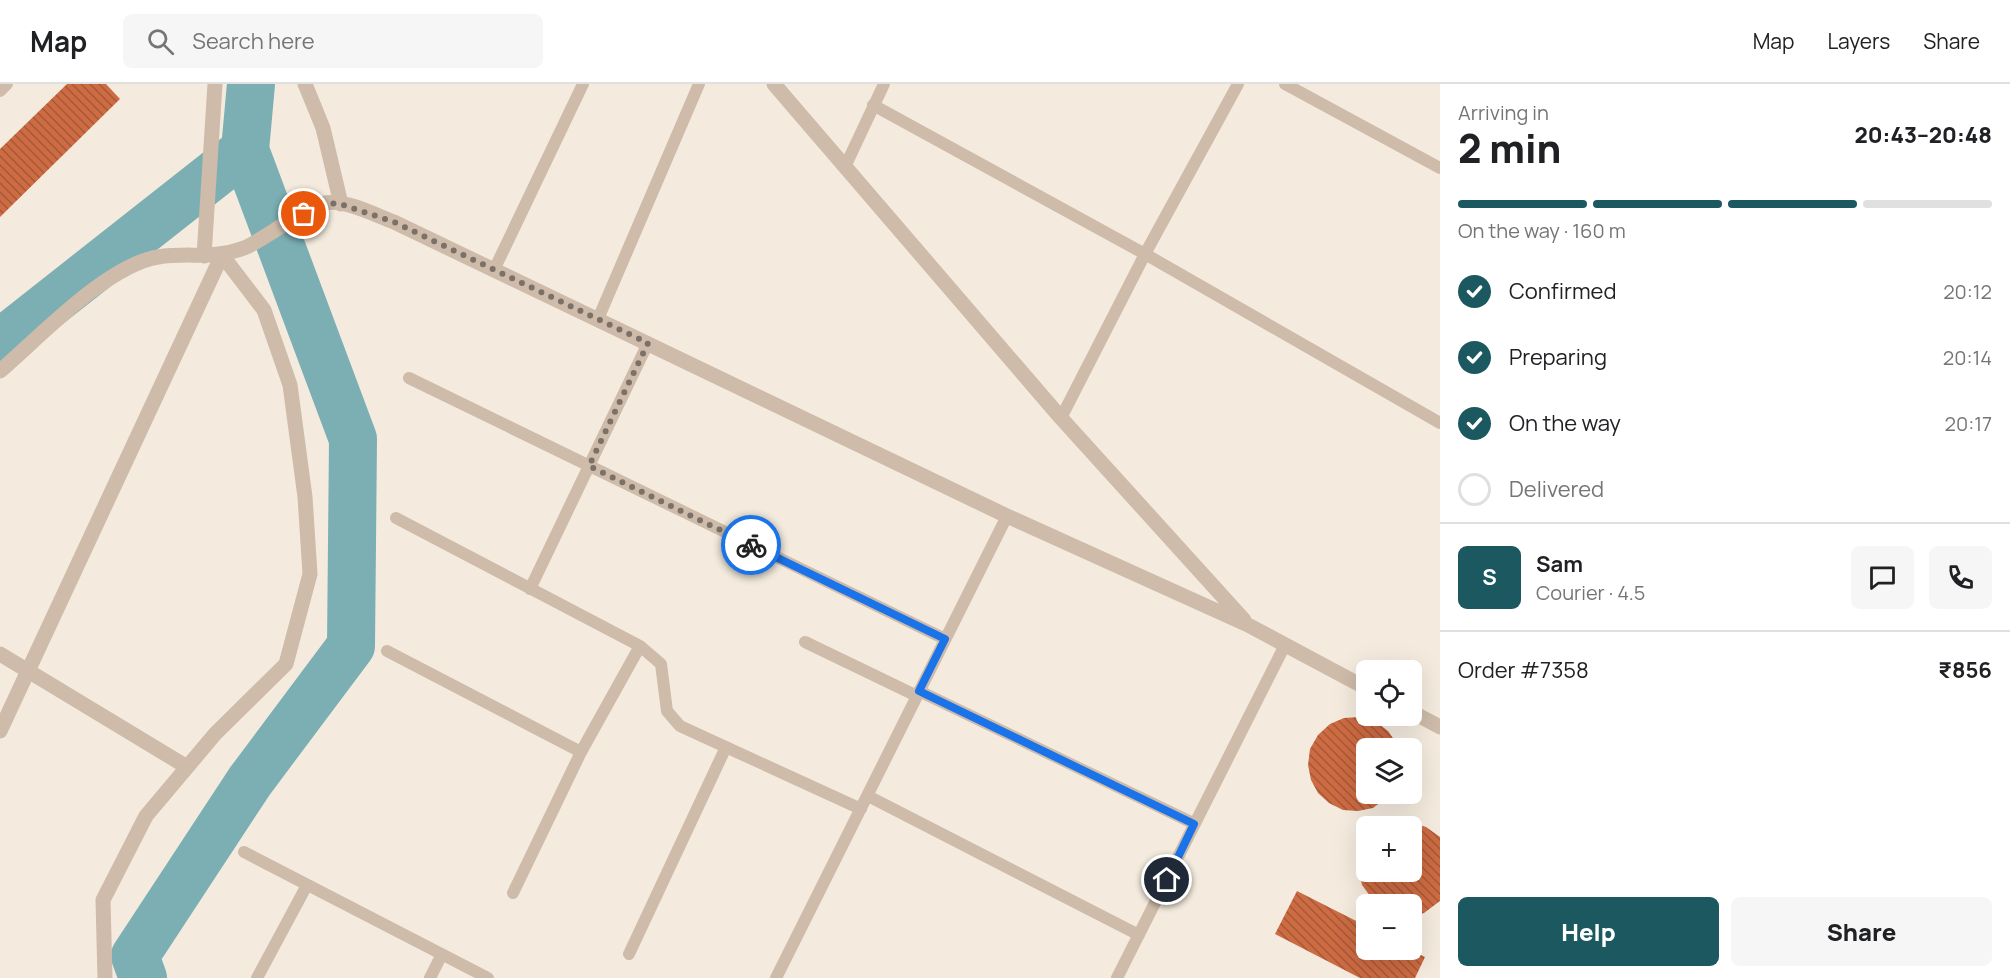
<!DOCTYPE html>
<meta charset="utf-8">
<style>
:root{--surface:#fff;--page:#f6f6f6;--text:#202124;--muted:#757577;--line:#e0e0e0;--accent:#1b585f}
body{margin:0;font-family:Manrope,sans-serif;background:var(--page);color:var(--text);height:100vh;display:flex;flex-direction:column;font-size:22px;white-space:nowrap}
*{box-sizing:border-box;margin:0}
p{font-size:20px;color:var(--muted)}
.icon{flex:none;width:33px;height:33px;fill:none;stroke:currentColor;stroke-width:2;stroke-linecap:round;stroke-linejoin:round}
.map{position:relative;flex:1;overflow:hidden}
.sheet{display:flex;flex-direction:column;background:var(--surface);width:570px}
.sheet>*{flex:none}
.buttons{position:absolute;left:1356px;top:576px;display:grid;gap:12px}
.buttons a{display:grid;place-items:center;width:66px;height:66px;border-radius:9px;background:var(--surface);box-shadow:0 6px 24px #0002;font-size:30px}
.pin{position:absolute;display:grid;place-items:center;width:51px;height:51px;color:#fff;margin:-26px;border:3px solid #fff;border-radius:50%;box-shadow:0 2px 6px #0007}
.courier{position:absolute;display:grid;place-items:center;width:60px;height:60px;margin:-30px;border:4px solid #1a73e8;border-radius:50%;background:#fff;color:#222;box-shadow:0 2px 8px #0007}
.headline em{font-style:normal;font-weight:800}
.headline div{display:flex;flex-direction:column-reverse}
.headline{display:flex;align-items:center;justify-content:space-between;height:102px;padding:0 18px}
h1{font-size:39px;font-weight:800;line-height:45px}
.bar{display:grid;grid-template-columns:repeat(4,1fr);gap:9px 6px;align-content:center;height:72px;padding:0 18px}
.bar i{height:8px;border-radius:4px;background:var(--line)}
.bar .on{background:var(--accent)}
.bar p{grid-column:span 4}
.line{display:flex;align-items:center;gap:15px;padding:0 18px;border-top:2px solid var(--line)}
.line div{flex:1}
.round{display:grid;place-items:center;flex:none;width:63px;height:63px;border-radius:9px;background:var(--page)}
ol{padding:0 18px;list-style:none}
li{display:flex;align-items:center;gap:18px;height:66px}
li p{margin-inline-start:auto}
li .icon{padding:6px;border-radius:50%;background:var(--accent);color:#fff;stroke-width:4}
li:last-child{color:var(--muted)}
li i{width:33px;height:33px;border:3px solid var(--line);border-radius:50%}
.cta{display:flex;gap:12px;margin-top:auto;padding:12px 18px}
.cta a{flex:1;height:69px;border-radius:9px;background:var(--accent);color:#fff;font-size:24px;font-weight:800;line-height:69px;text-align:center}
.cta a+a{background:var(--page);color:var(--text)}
header{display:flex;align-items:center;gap:36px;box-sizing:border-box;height:84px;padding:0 30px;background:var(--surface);border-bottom:2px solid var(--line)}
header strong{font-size:28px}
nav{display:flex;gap:33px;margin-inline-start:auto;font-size:21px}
.search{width:420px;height:54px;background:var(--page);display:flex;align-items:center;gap:15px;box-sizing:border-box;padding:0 21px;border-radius:9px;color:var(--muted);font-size:22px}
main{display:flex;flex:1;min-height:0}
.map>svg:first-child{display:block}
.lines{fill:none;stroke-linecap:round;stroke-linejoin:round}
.river{stroke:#7bafb4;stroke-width:48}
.building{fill:url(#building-back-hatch)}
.lane{stroke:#cebba9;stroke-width:12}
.street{stroke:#cebba9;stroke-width:15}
.done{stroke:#7b7168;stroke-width:6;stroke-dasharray:0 10.8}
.route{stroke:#1a73e8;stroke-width:8}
</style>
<header>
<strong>Map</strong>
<div class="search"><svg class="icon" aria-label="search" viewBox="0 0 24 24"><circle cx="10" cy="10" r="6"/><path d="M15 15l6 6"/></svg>Search here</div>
<nav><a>Map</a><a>Layers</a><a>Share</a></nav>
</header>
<main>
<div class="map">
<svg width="1440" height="894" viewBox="0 0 1440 894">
<defs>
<pattern id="building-back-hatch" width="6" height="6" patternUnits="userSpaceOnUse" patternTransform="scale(1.5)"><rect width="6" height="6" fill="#cd6b43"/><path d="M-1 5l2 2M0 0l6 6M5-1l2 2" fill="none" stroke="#a75838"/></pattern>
</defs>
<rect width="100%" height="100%" fill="#f4ebde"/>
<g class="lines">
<path class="river" d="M0 259 245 66
M143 894 135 872 250 697 351 562 353 355 245 66 251 0"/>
</g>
<path class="building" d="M67 0H106L120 15 0 133V65Z
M1360 633 1375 637 1388 647 1397 660 1399 664H1366V710H1391L1373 724 1358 727 1343 726 1329 719 1318 709 1311 696 1308 681 1310 665 1318 651 1330 640 1344 634Z
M1411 738 1426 743 1440 753V817L1424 829 1412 832V820H1376L1362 801 1359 786 1361 770 1366 761V788H1412V742H1388Z
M1297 807 1366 842V866H1411L1425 873 1415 894H1360L1275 850Z"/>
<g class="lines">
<path class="lane" d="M1285 0 1440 84
M0 7 7 0
M873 21 1145 170 1440 339
M845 83 884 0
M494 186 583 0
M598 235 699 0
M409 294 945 555
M1061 334 1145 170 1238 0
M396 434 640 562 661 580 667 627 680 642 861 725
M530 505 648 259
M805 558 917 612
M387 567 581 668
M919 607 1195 740
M868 712 1139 851
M244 768 488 894
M513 809 581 668 640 562
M629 870 726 663
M257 894 307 801
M430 894 442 870
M776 894 1007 432
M1117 894 1285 561"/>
<path class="street" d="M305 0 323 44 341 120
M774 0 1061 334 1244 536
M204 172 215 0
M0 287C40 253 107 181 158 173 189 168 212 176 244 164 266 155 305 123 324 119 345 115 375 131 394 138L1007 432 1248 541 1366 604
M0 570 187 683
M1412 628 1440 643
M0 647 222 171 264 226 290 301 305 413 310 490 286 580 215 650 146 732 103 816 105 894"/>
</g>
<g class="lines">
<path class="done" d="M304 130 323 119 340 120 394 138 648 259 589 382 751 461"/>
<path class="route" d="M751 461 945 555 919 607 1194 740 1167 796"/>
</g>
</svg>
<div class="buttons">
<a><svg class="icon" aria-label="locate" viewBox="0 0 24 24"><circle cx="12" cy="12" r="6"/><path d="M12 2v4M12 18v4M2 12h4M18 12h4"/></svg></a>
<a><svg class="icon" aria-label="layers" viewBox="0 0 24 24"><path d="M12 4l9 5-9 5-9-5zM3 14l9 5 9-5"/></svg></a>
<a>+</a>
<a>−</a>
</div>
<div class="pin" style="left:304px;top:130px;background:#ea580c"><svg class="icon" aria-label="bag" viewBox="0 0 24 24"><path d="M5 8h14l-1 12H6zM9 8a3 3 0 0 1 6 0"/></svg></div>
<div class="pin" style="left:1167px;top:796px;background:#1f2937"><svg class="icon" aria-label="home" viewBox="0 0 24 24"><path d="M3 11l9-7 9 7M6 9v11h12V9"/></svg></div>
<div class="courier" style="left:751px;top:461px"><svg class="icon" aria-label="bike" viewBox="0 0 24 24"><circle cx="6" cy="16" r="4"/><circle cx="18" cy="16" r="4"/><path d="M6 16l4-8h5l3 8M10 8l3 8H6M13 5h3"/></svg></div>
</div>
<section class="sheet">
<div class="headline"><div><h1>2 min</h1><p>Arriving in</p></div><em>20:43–20:48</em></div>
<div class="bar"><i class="on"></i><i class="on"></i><i class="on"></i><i></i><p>On the way · 160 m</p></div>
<ol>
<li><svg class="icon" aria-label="check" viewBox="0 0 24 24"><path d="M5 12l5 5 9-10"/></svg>Confirmed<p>20:12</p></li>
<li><svg class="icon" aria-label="check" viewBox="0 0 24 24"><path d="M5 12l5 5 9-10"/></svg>Preparing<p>20:14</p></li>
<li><svg class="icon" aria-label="check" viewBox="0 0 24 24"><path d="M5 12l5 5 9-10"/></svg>On the way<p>20:17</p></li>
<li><i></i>Delivered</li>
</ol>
<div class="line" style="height:108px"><b class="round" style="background:var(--accent);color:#fff">S</b><div><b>Sam</b><p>Courier · 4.5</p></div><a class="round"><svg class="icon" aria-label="chat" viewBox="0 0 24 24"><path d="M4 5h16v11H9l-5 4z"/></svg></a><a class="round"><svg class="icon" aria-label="phone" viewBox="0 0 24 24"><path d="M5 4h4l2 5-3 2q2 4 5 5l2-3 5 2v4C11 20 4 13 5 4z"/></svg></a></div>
<div class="line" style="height:78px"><div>Order #7358</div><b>₹856</b></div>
<div class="cta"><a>Help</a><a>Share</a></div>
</section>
</main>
